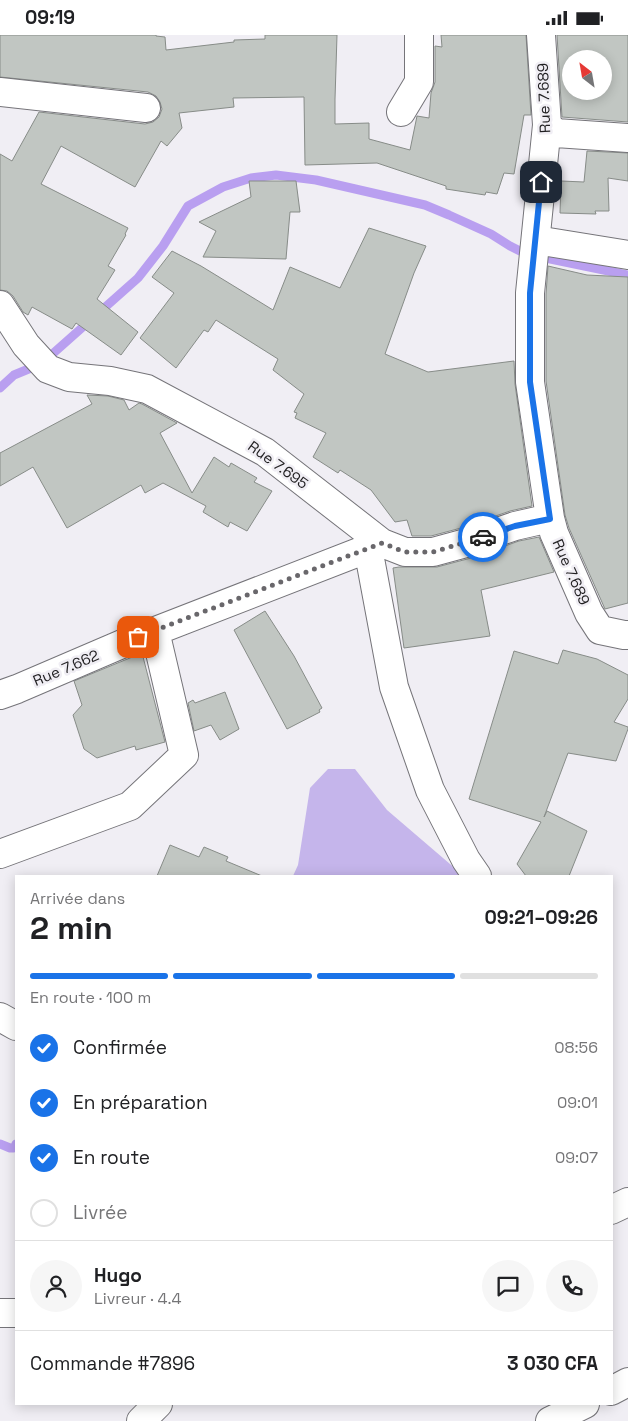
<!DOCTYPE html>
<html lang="fr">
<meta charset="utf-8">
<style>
:root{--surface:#fff;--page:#f6f6f6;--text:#202124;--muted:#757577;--line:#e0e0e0;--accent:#1a73e8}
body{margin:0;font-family:"Space Grotesk",sans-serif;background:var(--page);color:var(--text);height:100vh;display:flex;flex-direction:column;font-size:19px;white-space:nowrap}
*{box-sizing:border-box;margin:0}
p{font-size:16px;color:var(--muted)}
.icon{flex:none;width:28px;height:28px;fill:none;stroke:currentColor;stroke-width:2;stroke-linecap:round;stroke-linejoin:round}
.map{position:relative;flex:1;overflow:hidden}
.drawer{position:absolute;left:15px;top:840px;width:598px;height:530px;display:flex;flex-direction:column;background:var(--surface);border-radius:0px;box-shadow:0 2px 12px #0003}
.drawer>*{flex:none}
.needle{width:32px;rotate:329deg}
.tools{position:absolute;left:562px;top:15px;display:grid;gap:10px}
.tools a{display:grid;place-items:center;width:50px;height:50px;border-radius:50%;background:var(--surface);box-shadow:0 2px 12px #0003;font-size:25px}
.pin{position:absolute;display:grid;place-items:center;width:42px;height:42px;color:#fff;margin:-21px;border-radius:10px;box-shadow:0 2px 8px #0006}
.courier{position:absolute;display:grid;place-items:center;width:50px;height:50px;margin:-25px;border:4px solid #1a73e8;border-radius:50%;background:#fff;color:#222;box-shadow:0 1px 6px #0007}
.headline em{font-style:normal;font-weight:700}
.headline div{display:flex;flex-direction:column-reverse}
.headline{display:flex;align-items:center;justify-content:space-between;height:85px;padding:0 15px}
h1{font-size:32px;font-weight:700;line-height:38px}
.bar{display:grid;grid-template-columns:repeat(4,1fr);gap:8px 5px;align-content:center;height:60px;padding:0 15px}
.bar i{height:6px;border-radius:4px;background:var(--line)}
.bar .current{background:var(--accent)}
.bar p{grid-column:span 4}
.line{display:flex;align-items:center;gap:12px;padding:0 15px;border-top:1px solid var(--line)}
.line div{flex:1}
.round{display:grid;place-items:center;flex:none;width:52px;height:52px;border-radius:26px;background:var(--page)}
ol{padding:0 15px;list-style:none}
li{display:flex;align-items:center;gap:15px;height:55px}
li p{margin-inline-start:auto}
li .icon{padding:5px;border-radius:50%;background:var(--accent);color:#fff;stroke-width:4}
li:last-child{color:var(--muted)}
li i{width:28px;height:28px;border:2px solid var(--line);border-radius:50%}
.status{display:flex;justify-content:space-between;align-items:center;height:35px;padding:0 25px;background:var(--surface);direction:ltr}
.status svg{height:14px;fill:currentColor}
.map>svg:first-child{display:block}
.green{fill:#c5b5eb}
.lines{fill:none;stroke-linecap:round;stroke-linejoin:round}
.stream{stroke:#b99ff0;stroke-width:9}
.building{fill:#c1c6c2;stroke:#878c88;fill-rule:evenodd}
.minor-casing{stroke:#757479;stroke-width:30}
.minor{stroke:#fff;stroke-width:28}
.done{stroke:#69676b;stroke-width:5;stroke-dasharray:0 9}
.route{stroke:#1a73e8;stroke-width:6}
.labels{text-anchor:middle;stroke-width:5;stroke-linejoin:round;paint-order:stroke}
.street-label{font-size:15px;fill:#201f21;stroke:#f0eef4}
</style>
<div class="status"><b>09:19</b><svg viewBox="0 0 49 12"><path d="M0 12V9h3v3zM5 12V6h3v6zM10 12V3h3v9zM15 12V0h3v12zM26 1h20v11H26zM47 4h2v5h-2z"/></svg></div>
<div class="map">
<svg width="628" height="1386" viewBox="0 0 628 1386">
<rect width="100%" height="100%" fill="#f0eef4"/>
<path class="green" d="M328 734H355L387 775 464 841H293L298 830 310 753Z"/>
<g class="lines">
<path class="stream" d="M536 221 628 240
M49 322 138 243 163 211 188 171 223 152 251 143 276 140 316 145 425 170 449 180 491 199 510 211 522 217
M0 353 14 340 31 333
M0 1109 10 1113H14L16 1109"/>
</g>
<path class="building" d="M0 0H156V1L165 2 166 15 234 7V5L265 4V0H337L335 64V89L369 88V104L410 115 417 81 429 83 431 58 435 47V11L442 12 441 0H526L531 80H524L514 139 504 138 497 159 486 157 485 160 446 154V151L377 128 305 130 304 62 233 63 234 72 179 78 182 93 167 111 161 106 135 152 61 111 41 149 128 193 125 199 126 200 108 231 115 235 97 264 138 297 121 320 76 288 72 294 32 272 28 280 23 277 13 261 7 256 0 255V119L12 126 39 77 145 89 153 87 159 82 162 74 160 67 156 61 148 57 0 42Z
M557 0H628V87L562 82ZM571 24H604V56H571Z
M587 116 628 118V146L608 143 609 176H595L596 179 560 178 561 146 584 147Z
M249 146H296L300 177H290L286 224 203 222 216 196 199 187 251 162Z
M369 193 426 211 414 238 385 319 428 337 514 326 515 349 532 471 510 476 461 493 431 501H412L407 485 395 487 371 455 340 435 338 438 313 422 326 398 295 383 297 378 294 377 304 359 273 335 278 324 216 285 208 297 204 295 176 333 140 303 174 258 152 242 172 216 201 231 273 275 290 232 340 253Z
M548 231 587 240 628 242V568L605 574 569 493 565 480 546 346V259Z
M87 360 108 361 124 365 129 375 139 368 142 369 177 388 160 398 192 458 214 422 229 432 231 428 257 443 254 447 272 456 247 496 230 487 228 492 203 477 206 471 163 448 145 458 141 450 67 493 33 432 0 451V418L92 369Z
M539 502 554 537 481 555 490 601 404 613 393 533 399 532H437L471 523 519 506Z
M265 576 294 621 322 673 319 675 320 677 287 694 234 595Z
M563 615 597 624 628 640V664L614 687 628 692V694L616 726 568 718 544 782 547 776 587 796 569 841H526L517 829 541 787 469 764 514 616 558 629Z
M142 618 165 707 136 715 135 711 97 723 84 714 73 680 82 670 74 646Z
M225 657 239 694 220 705 211 690 194 696 188 668 193 665 195 668Z
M170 810 199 822 204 812 228 822 226 826 262 841H157Z"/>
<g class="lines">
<g class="minor-casing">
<path id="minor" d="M541 0 547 90 530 258V347L550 483 554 498 589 578 600 595 624 600H628
M0 57 146 73
M401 77 419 47V0
M547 90 556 98 628 103
M536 205 628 220
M0 270 26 310 48 334 69 342 110 346 147 354 265 417 382 508 405 517H433L466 508 515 491 550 483
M368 513 394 652 430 755 466 825 477 841
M0 660 17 654 122 609 382 508
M0 819 130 771 184 720 155 596
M0 982 16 991
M611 1175 628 1167
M0 1278H16
M611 1356 628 1347
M141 1386 158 1369
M550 1386 585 1369"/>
</g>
<use href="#minor" class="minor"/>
</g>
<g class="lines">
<path class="done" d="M138 602 382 508 405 517H433L483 502"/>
<path class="route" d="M483 502 515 491 550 484 530 347V258L541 147"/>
</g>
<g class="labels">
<g class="street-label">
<text transform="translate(544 63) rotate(-92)" y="5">Rue 7.689</text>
<text transform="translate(278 430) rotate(36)" y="5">Rue 7.695</text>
<text transform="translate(571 537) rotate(66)" y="5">Rue 7.689</text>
<text transform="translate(66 633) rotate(-23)" y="5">Rue 7.662</text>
</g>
</g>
</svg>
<div class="tools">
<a><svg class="needle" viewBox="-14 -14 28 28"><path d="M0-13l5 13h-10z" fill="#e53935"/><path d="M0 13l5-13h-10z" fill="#757577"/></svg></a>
</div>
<div class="pin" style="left:138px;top:602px;background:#ea580c"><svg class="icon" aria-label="bag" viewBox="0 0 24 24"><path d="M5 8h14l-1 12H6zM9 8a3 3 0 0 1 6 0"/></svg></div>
<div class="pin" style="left:541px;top:147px;background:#1f2937"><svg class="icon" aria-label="home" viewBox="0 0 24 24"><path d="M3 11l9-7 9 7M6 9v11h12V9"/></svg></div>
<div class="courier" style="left:483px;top:502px"><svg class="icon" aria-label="car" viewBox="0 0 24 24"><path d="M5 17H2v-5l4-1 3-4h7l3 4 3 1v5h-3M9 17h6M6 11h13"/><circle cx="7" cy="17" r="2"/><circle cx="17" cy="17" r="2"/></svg></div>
<section class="drawer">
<div class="headline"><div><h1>2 min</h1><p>Arrivée dans</p></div><em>09:21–09:26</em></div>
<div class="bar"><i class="current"></i><i class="current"></i><i class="current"></i><i></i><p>En route · 100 m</p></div>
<ol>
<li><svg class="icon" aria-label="check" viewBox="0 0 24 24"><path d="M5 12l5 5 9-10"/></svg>Confirmée<p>08:56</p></li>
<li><svg class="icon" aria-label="check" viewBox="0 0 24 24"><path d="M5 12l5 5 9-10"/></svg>En préparation<p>09:01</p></li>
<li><svg class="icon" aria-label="check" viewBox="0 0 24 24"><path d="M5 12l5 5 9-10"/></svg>En route<p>09:07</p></li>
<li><i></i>Livrée</li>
</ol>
<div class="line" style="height:90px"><a class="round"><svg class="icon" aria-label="person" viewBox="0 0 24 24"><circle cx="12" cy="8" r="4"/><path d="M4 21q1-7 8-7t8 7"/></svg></a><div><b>Hugo</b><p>Livreur · 4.4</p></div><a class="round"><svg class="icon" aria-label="chat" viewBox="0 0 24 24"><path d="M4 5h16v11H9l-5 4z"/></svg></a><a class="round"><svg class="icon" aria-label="phone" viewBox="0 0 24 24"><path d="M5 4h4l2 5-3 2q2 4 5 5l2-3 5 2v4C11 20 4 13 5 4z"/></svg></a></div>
<div class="line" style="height:65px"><div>Commande #7896</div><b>3 030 CFA</b></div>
</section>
</div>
